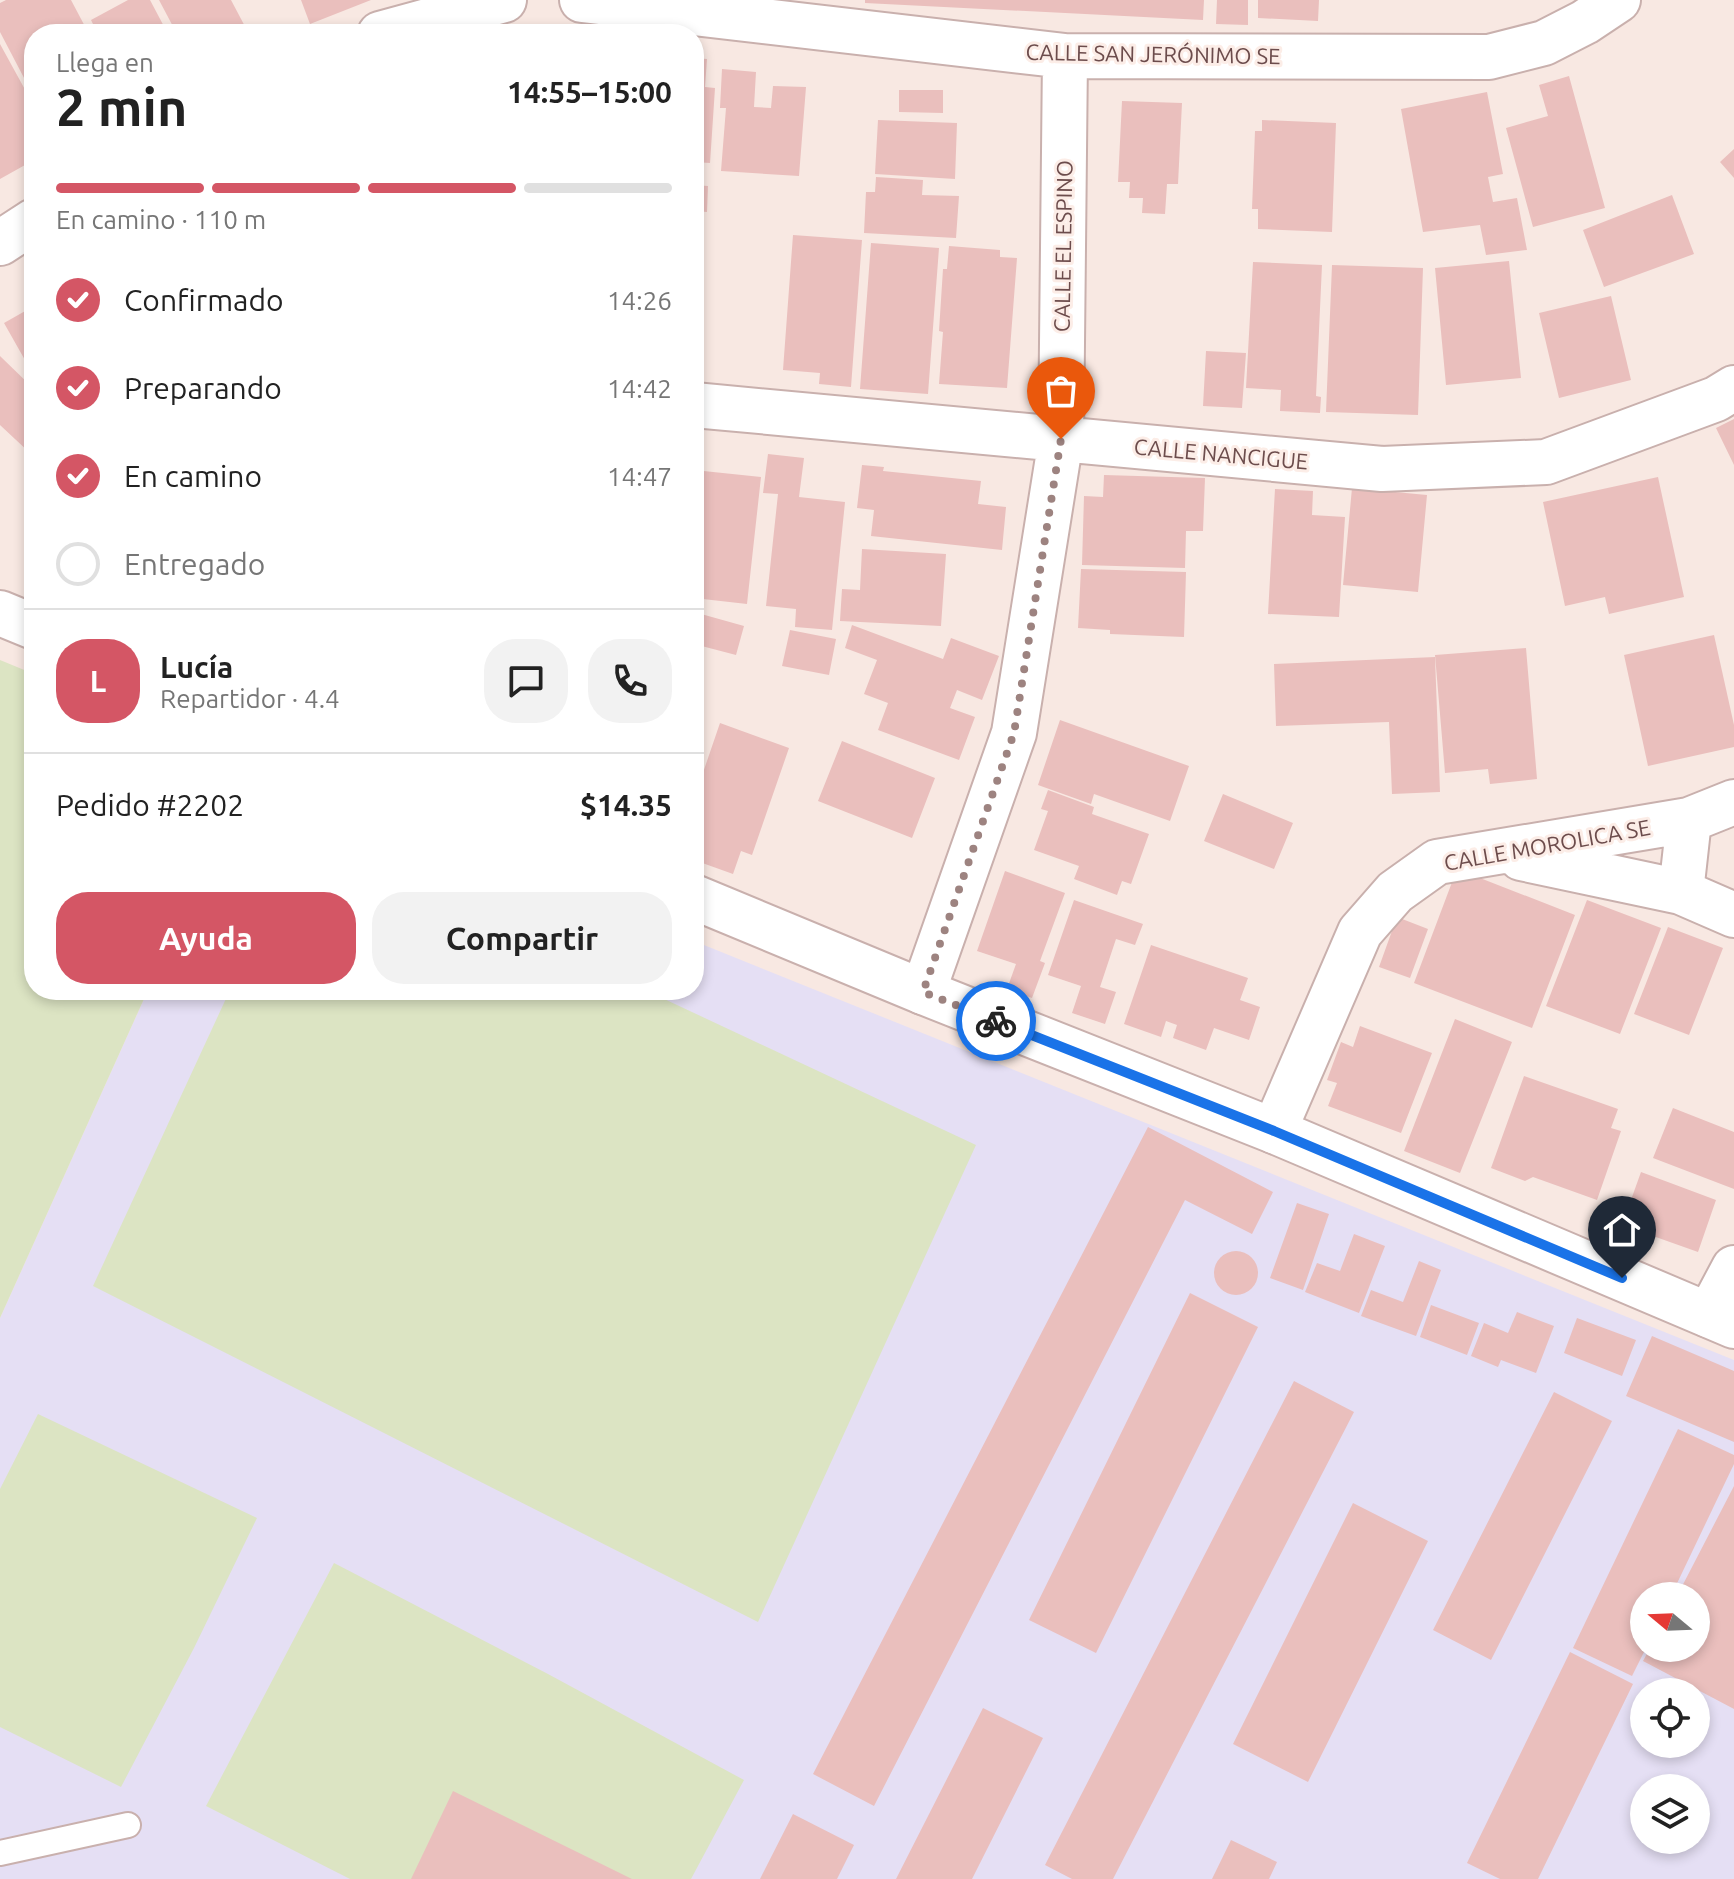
<!DOCTYPE html>
<html lang="es">
<meta charset="utf-8">
<style>
:root{--surface:#fff;--page:#f2f2f2;--text:#222;--muted:#767676;--line:#e0e0e0;--accent:#d45665}
body{margin:0;font-family:Ubuntu,sans-serif;background:var(--page);color:var(--text);height:100vh;display:flex;flex-direction:column;font-size:30px;white-space:nowrap}
*{box-sizing:border-box;margin:0}
p{font-size:26px;color:var(--muted)}
.icon{flex:none;width:44px;height:44px;fill:none;stroke:currentColor;stroke-width:2;stroke-linecap:round;stroke-linejoin:round}
.map{position:relative;flex:1;overflow:hidden}
.side{position:absolute;left:24px;top:24px;width:680px;height:976px;display:flex;flex-direction:column;background:var(--surface);border-radius:32px;box-shadow:0 4px 12px #0003}
.side>*{flex:none}
.needle{width:52px;rotate:289deg}
.fabs{position:absolute;left:1630px;top:1582px;display:grid;gap:16px}
.fabs a{display:grid;place-items:center;width:80px;height:80px;border-radius:50%;background:var(--surface);box-shadow:0 4px 12px #0003;font-size:40px}
.pin{position:absolute;display:grid;place-items:center;width:68px;height:68px;color:#fff;margin:-82px -34px;border-radius:50% 50% 50% 0;rotate:-45deg;box-shadow:0 0 8px #0007}
.pin .icon{rotate:45deg}
.courier{position:absolute;display:grid;place-items:center;width:80px;height:80px;margin:-40px;border:6px solid #1a73e8;border-radius:50%;background:#fff;color:#222;box-shadow:0 2px 10px #0007}
.overview em{font-style:normal;font-weight:600}
.overview div{display:flex;flex-direction:column-reverse}
.overview{display:flex;align-items:center;justify-content:space-between;height:136px;padding:0 32px}
h1{font-size:52px;font-weight:600;line-height:60px}
.bar{display:grid;grid-template-columns:repeat(4,1fr);gap:12px 8px;align-content:center;height:96px;padding:0 32px}
.bar i{height:10px;border-radius:6px;background:var(--line)}
.bar .on{background:var(--accent)}
.bar p{grid-column:span 4}
.line{display:flex;align-items:center;gap:20px;padding:0 32px;border-top:2px solid var(--line)}
.line div{flex:1}
.round{display:grid;place-items:center;flex:none;width:84px;height:84px;border-radius:32px;background:var(--page)}
ol{padding:0 32px;list-style:none}
li{display:flex;align-items:center;gap:24px;height:88px}
li p{margin-inline-start:auto}
li .icon{padding:8px;border-radius:50%;background:var(--accent);color:#fff;stroke-width:4}
li:last-child{color:var(--muted)}
li i{width:44px;height:44px;border:4px solid var(--line);border-radius:50%}
.primary-button{display:flex;gap:16px;margin-top:auto;padding:16px 32px}
.primary-button a{flex:1;height:92px;border-radius:32px;background:var(--accent);color:#fff;font-size:32px;font-weight:600;line-height:92px;text-align:center}
.primary-button a+a{background:var(--page);color:var(--text)}
.map>svg:first-child{display:block}
.education{fill:#e5dff4;fill-rule:evenodd}
.green{fill:#dce4c3}
.building{fill:#eabfbd}
.lines{fill:none;stroke-linecap:round;stroke-linejoin:round}
.service-casing{stroke:#c9b0ad;stroke-width:28}
.minor-casing{stroke:#c9b0ad;stroke-width:48}
.tertiary-casing{stroke:#c9b0ad;stroke-width:48}
.service{stroke:#fff;stroke-width:24}
.minor{stroke:#fff;stroke-width:44}
.tertiary{stroke:#fff;stroke-width:44}
.done{stroke:#9d8380;stroke-width:8;stroke-dasharray:0 14.4}
.route{stroke:#1a73e8;stroke-width:10}
.labels{text-anchor:middle;stroke-width:6;stroke-linejoin:round;paint-order:stroke}
.street-label{font-size:22px;fill:#6c4c4c;stroke:#fcede7}
</style>
<div class="map">
<svg width="1734" height="1879" viewBox="0 0 1734 1879">
<rect width="100%" height="100%" fill="#f8e8e2"/>
<path class="education" d="M694 941 1734 1360V1879H0V1318L148 990H694ZM1644 1596H1696V1648H1644ZM1644 1692H1696V1744H1644ZM1644 1788H1696V1840H1644Z"/>
<path class="green" d="M0 660 34 674V990H148L0 1318Z
M230 990H645L976 1145 758 1622 93 1286Z
M38 1414 257 1518 194 1648 121 1787 0 1727V1489Z
M334 1563 548 1674 744 1780 691 1879H350L206 1806Z"/>
<path class="building" d="M6 0H71L89 34H34V97L0 32V3Z
M128 0H150L168 34H98L91 20Z
M159 0H231L249 34H177Z
M301 0H371L310 24Z
M865 0H1204L1203 20 865 3Z
M1217 0H1248V25L1216 24Z
M1258 0H1319L1318 21 1258 18Z
M0 44 34 106V160L0 179Z
M694 58 707 59 705 87 715 88 710 163 694 162Z
M722 69 756 72 754 107 771 108 773 86 806 87 799 176 721 171 726 108H720Z
M1569 76 1605 208 1533 227 1506 128 1548 116 1539 85Z
M899 90H943V113L899 112Z
M1487 92 1503 174 1488 177 1493 202 1517 198 1527 250 1486 255 1480 225 1423 232 1401 109Z
M1122 101 1182 103 1178 184H1167L1165 214 1142 213 1143 198H1129L1130 182H1118Z
M878 120 957 123 955 179 875 174Z
M1262 120 1336 123 1332 232 1258 229V209H1252L1255 131H1262Z
M1734 149V178L1720 162Z
M876 177 923 180 922 195 959 196 956 238 864 233 866 192H875Z
M694 185 708 186 707 212 694 211Z
M1672 195 1694 254 1604 287 1583 230Z
M793 235 862 240 851 387 819 384 820 373 783 370Z
M871 243 939 248 928 394 860 389Z
M949 246 1000 250V257L1017 258 1007 388 939 384 943 332 939 331 943 269H947Z
M1509 261 1521 378 1446 385 1435 268Z
M1253 262 1322 265 1316 396 1321 397 1320 413 1280 411 1281 390 1246 388Z
M1332 265 1423 268 1418 415 1326 412Z
M1611 296 1631 380 1559 398 1539 313Z
M34 306V376L4 323Z
M1206 351 1246 353 1242 408 1203 406Z
M0 356 34 389V451L31 454 0 425Z
M1734 419V465L1716 428Z
M768 454 804 458 799 497 845 502 832 630 795 627 796 609 766 606 778 494 763 493Z
M862 465 884 467 883 471 981 481 978 504 1006 507 1002 550 871 536 874 510 857 508Z
M694 470 761 477 747 604 694 598 696 565H694Z
M1104 475 1205 478 1203 531H1186L1185 568 1082 565 1084 496 1103 497Z
M1658 477 1684 597 1609 614 1605 597 1565 606 1543 502Z
M1352 488 1427 495 1418 592 1343 585Z
M1275 489 1313 491 1312 515 1345 517 1339 617 1268 614Z
M862 549 946 554 941 626 840 621 842 589 860 590Z
M1081 569 1186 572 1184 637 1110 634V630L1078 628Z
M694 612 744 626 736 655 694 644Z
M852 625 943 659 951 638 999 656 982 700 957 690 950 708 975 717 959 760 878 730 888 703 864 694 877 660 845 648Z
M790 630 836 639 829 675 782 666Z
M1714 635 1734 725V747L1648 766 1624 655Z
M1526 648 1537 779 1490 784 1488 769 1445 773 1435 655Z
M1435 657 1440 792 1392 794 1389 722 1276 726 1274 664Z
M1060 720 1189 766 1170 821 1094 794 1091 804 1038 785Z
M720 723 789 748 752 855 741 851 733 874 694 860V799Z
M842 741 935 778 912 838 818 801Z
M1048 790 1094 807 1092 814 1149 834 1131 884 1122 881 1117 895 1074 879 1079 866 1034 850 1048 811 1041 809Z
M1223 794 1293 823 1274 869 1204 841Z
M1457 869 1575 915 1532 1028 1414 983Z
M1005 871 1065 893 1040 961 1045 963 1032 998 1007 989 1016 964 977 951Z
M1074 900 1143 924 1135 945 1116 939 1100 987 1116 992 1105 1024 1072 1013 1081 986 1048 975Z
M1587 900 1661 928 1620 1034 1546 1006Z
M1397 917 1428 929 1410 978 1379 967Z
M1668 927 1723 948 1689 1035 1634 1014Z
M1151 945 1248 978 1240 1000 1260 1007 1249 1040 1214 1028 1206 1050 1173 1038 1177 1025 1166 1021 1161 1037 1124 1024Z
M1455 1019 1512 1042 1460 1173 1404 1151Z
M1360 1026 1432 1053 1401 1133 1328 1106 1337 1083 1327 1080 1341 1042 1353 1047Z
M1524 1076 1618 1109 1611 1128 1621 1131 1597 1200 1533 1177 1525 1181 1491 1168Z
M1673 1108 1734 1132V1189L1653 1158Z
M1148 1127 1273 1192 1252 1234 1185 1200 874 1806 813 1774Z
M1641 1172 1716 1200 1698 1252 1622 1225Z
M1297 1203 1329 1214 1303 1290 1270 1278Z
M1354 1234 1385 1246 1359 1313 1305 1292 1317 1263 1340 1271Z
M1214 1273a22 22 0 1 1 44 0a22 22 0 1 1-44 0Z
M1419 1261 1441 1270 1416 1336 1361 1316 1371 1290 1403 1302Z
M1190 1293 1258 1327 1096 1653 1029 1620Z
M1431 1305 1479 1323 1467 1355 1420 1337Z
M1517 1312 1554 1326 1536 1373 1501 1360 1498 1367 1471 1356 1484 1323 1508 1333Z
M1577 1318 1636 1340 1622 1376 1564 1353Z
M1652 1336 1734 1371V1442L1626 1396Z
M1294 1381 1354 1412 1113 1879H1072L1045 1865Z
M1554 1392 1612 1421 1491 1660 1433 1630Z
M1678 1429 1734 1455V1464L1671 1596H1644V1648H1646L1632 1676 1573 1648Z
M1734 1486V1709L1643 1661 1650 1648H1696V1596H1677Z
M1353 1503 1428 1541 1308 1782 1233 1744Z
M1570 1652 1633 1684 1538 1879H1500L1467 1863Z
M983 1708 1043 1738 972 1879H896Z
M453 1791 632 1879H411Z
M793 1814 854 1845 837 1879H760Z
M1231 1840 1277 1862 1269 1879H1212Z"/>
<g class="lines">
<g class="service-casing">
<path id="service" d="M0 1853 128 1825"/>
</g>
<g class="minor-casing">
<path id="minor" d="M582 0 1065 56 1489 57 1544 43 1585 22 1618 0
M380 34 504 0
M0 243 34 221
M694 405 1382 469 1546 462 1716 399 1734 388
M1521 858 1681 892 1734 915
M1681 892 1689 820
M923 992 1014 733 1061 439 1065 56
M1274 1131 1360 932 1395 892 1437 862 1689 820 1734 802
M1709 1315 1734 1268"/>
</g>
<g class="tertiary-casing">
<path id="tertiary" d="M0 613 34 627
M694 897 923 992 1274 1131 1734 1326"/>
</g>
<use href="#service" class="service"/>
<use href="#minor" class="minor"/>
<use href="#tertiary" class="tertiary"/>
</g>
<g class="lines">
<path class="done" d="M996 1021 923 992 1014 733 1061 439"/>
<path class="route" d="M996 1021 1274 1131 1622 1278"/>
</g>
<g class="labels">
<g class="street-label">
<text transform="translate(1153 54) rotate(1)" y="8">CALLE SAN JERÓNIMO SE</text>
<text transform="translate(1063 246) rotate(-89)" y="8">CALLE EL ESPINO</text>
<text transform="translate(1221 454) rotate(5)" y="8">CALLE NANCIGUE</text>
<text transform="translate(1547 845) rotate(-10)" y="8">CALLE MOROLICA SE</text>
</g>
</g>
</svg>
<div class="fabs">
<a><svg class="needle" viewBox="-14 -14 28 28"><path d="M0-13l5 13h-10z" fill="#e53935"/><path d="M0 13l5-13h-10z" fill="#767676"/></svg></a>
<a><svg class="icon" aria-label="locate" viewBox="0 0 24 24"><circle cx="12" cy="12" r="6"/><path d="M12 2v4M12 18v4M2 12h4M18 12h4"/></svg></a>
<a><svg class="icon" aria-label="layers" viewBox="0 0 24 24"><path d="M12 4l9 5-9 5-9-5zM3 14l9 5 9-5"/></svg></a>
</div>
<div class="pin" style="left:1061px;top:439px;background:#ea580c"><svg class="icon" aria-label="bag" viewBox="0 0 24 24"><path d="M5 8h14l-1 12H6zM9 8a3 3 0 0 1 6 0"/></svg></div>
<div class="pin" style="left:1622px;top:1278px;background:#1f2937"><svg class="icon" aria-label="home" viewBox="0 0 24 24"><path d="M3 11l9-7 9 7M6 9v11h12V9"/></svg></div>
<div class="courier" style="left:996px;top:1021px"><svg class="icon" aria-label="bike" viewBox="0 0 24 24"><circle cx="6" cy="16" r="4"/><circle cx="18" cy="16" r="4"/><path d="M6 16l4-8h5l3 8M10 8l3 8H6M13 5h3"/></svg></div>
<section class="side">
<div class="overview"><div><h1>2 min</h1><p>Llega en</p></div><em>14:55–15:00</em></div>
<div class="bar"><i class="on"></i><i class="on"></i><i class="on"></i><i></i><p>En camino · 110 m</p></div>
<ol>
<li><svg class="icon" aria-label="check" viewBox="0 0 24 24"><path d="M5 12l5 5 9-10"/></svg>Confirmado<p>14:26</p></li>
<li><svg class="icon" aria-label="check" viewBox="0 0 24 24"><path d="M5 12l5 5 9-10"/></svg>Preparando<p>14:42</p></li>
<li><svg class="icon" aria-label="check" viewBox="0 0 24 24"><path d="M5 12l5 5 9-10"/></svg>En camino<p>14:47</p></li>
<li><i></i>Entregado</li>
</ol>
<div class="line" style="height:144px"><b class="round" style="background:var(--accent);color:#fff">L</b><div><b>Lucía</b><p>Repartidor · 4.4</p></div><a class="round"><svg class="icon" aria-label="chat" viewBox="0 0 24 24"><path d="M4 5h16v11H9l-5 4z"/></svg></a><a class="round"><svg class="icon" aria-label="phone" viewBox="0 0 24 24"><path d="M5 4h4l2 5-3 2q2 4 5 5l2-3 5 2v4C11 20 4 13 5 4z"/></svg></a></div>
<div class="line" style="height:104px"><div>Pedido #2202</div><b>$14.35</b></div>
<div class="primary-button"><a>Ayuda</a><a>Compartir</a></div>
</section>
</div>
